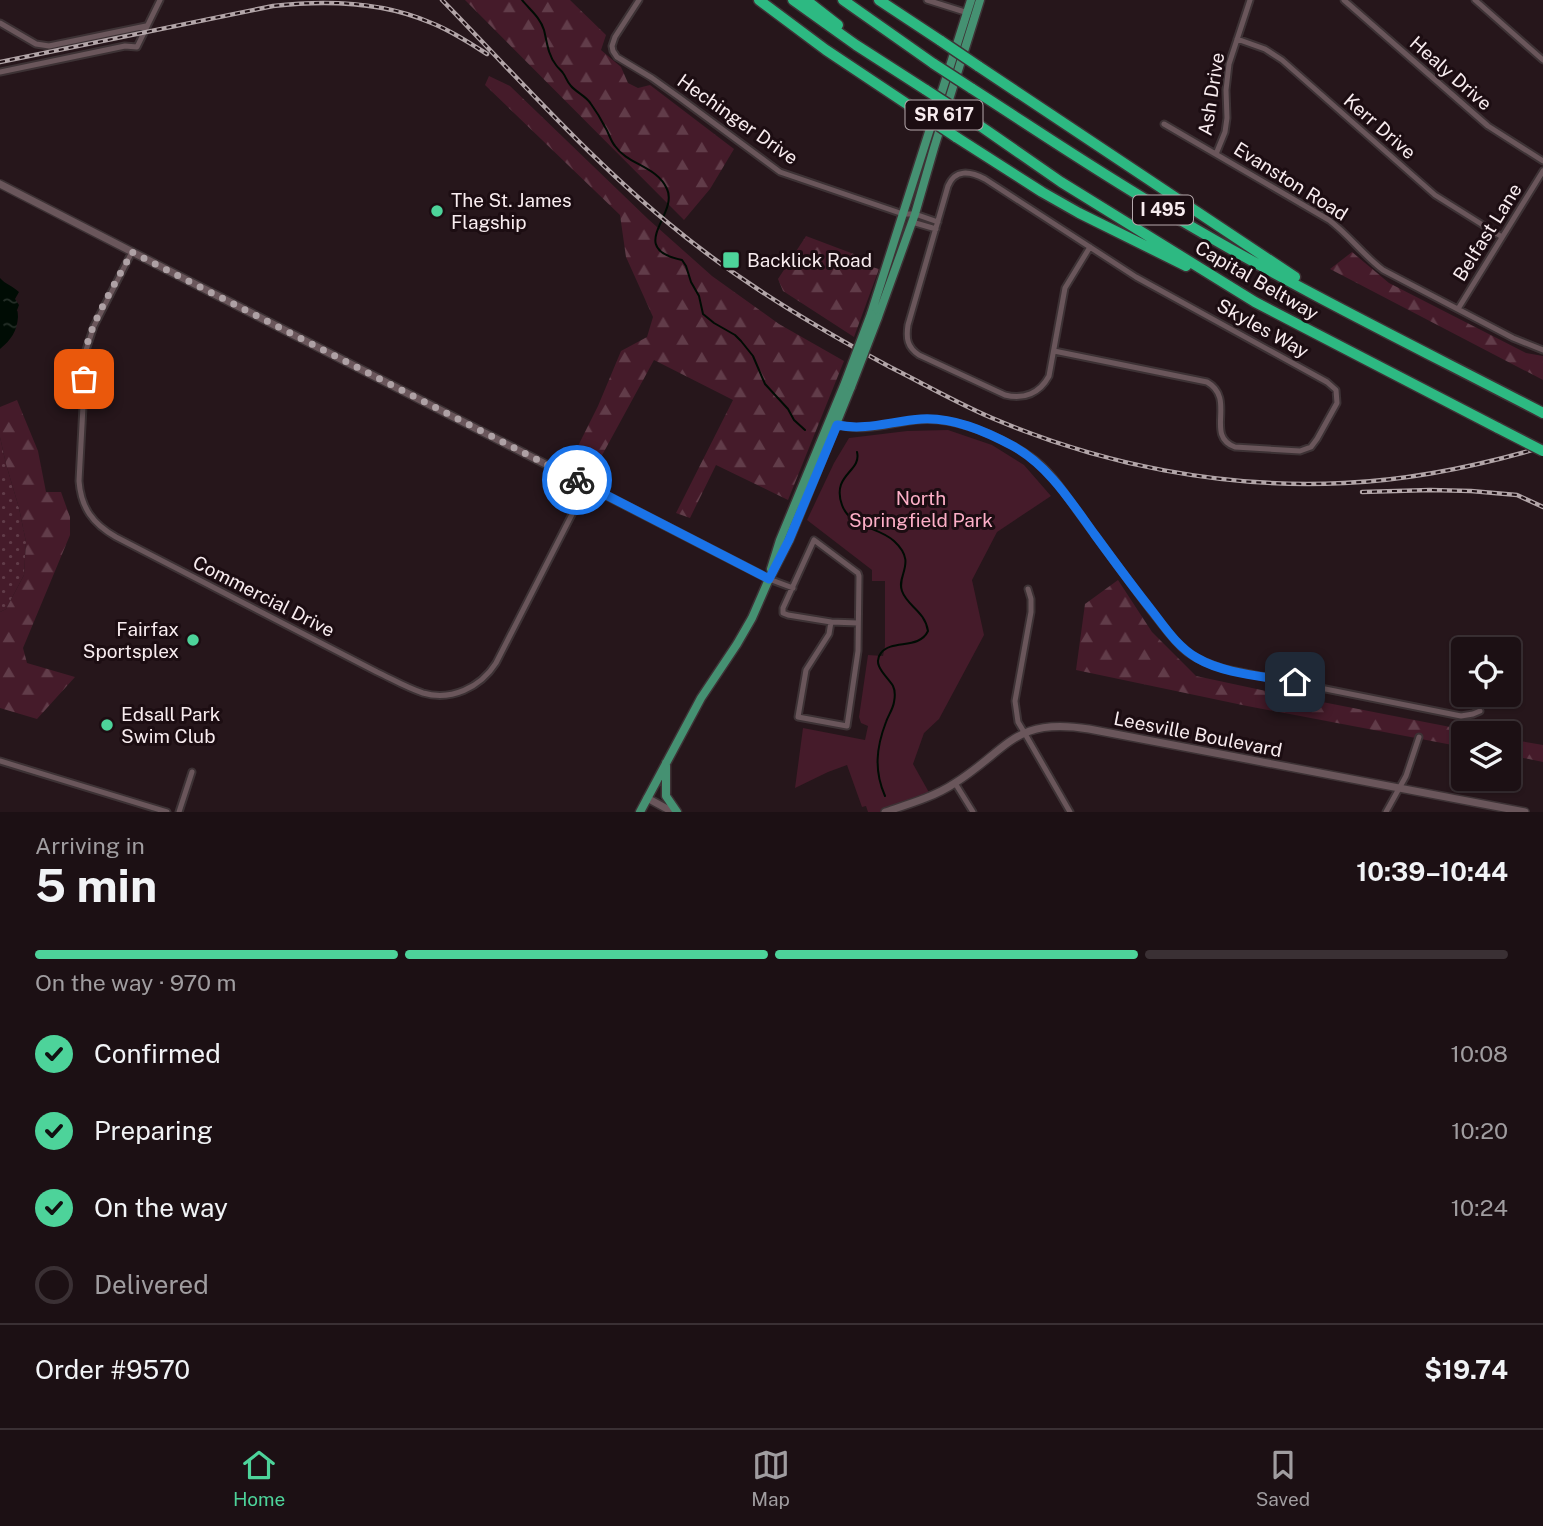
<!DOCTYPE html>
<meta charset="utf-8">
<style>
:root{--surface:#1c1014;--page:#291e22;--text:#f1f3f6;--muted:#a09da0;--line:#3a3034;--accent:#4dd39a}
body{margin:0;font-family:"Public Sans",sans-serif;background:var(--page);color:var(--text);height:100vh;display:flex;flex-direction:column;font-size:26px;white-space:nowrap}
*{box-sizing:border-box;margin:0}
p{font-size:23px;color:var(--muted)}
.icon{flex:none;width:38px;height:38px;fill:none;stroke:currentColor;stroke-width:2;stroke-linecap:round;stroke-linejoin:round}
.map{position:relative;height:812px;overflow:hidden}
.panel{display:flex;flex-direction:column;background:var(--surface);flex:1}
.panel>*{flex:none}
.tools{position:absolute;left:1451px;top:637px;display:grid;gap:14px}
.tools a{display:grid;place-items:center;width:70px;height:70px;border-radius:7px;background:var(--surface);box-shadow:0 2px 5px #0004,0 0 0 2px var(--line);font-size:35px}
.pin{position:absolute;display:grid;place-items:center;width:60px;height:60px;color:#fff;margin:-30px;border-radius:14px;box-shadow:0 4px 10px #0006}
.courier{position:absolute;display:grid;place-items:center;width:70px;height:70px;margin:-35px;border:5px solid #1a73e8;border-radius:50%;background:#fff;color:#222;box-shadow:0 2px 9px #0007}
.summary em{font-style:normal;font-weight:700}
.summary div{display:flex;flex-direction:column-reverse}
.summary{display:flex;align-items:center;justify-content:space-between;height:119px;padding:0 35px}
h1{font-size:46px;font-weight:700;line-height:52px}
.bar{display:grid;grid-template-columns:repeat(4,1fr);gap:10px 7px;align-content:center;height:84px;padding:0 35px}
.bar i{height:9px;border-radius:5px;background:var(--line)}
.bar .active{background:var(--accent)}
.bar p{grid-column:span 4}
.line{display:flex;align-items:center;gap:18px;padding:0 35px;border-top:2px solid var(--line)}
.line div{flex:1}
ol{padding:0 35px;list-style:none}
li{display:flex;align-items:center;gap:21px;height:77px}
li p{margin-inline-start:auto}
li .icon{padding:7px;border-radius:50%;background:var(--accent);color:#111;stroke-width:4}
li:last-child{color:var(--muted)}
li i{width:38px;height:38px;border:4px solid var(--line);border-radius:50%}
.tab-bar{display:flex;justify-content:space-around;align-items:center;height:98px;border-top:2px solid var(--line);background:var(--surface);font-size:19px;color:var(--muted)}
.tab-bar a{display:grid;justify-items:center;gap:4px}
.tab-bar .active{color:var(--accent)}
.map>svg:first-child{display:block}
.grass{fill:url(#grass-dots)}
.forest{fill:url(#forest-firs)}
.green{fill:#451b2a}
.water{fill:url(#water-ripples)}
.lines{fill:none;stroke-linecap:round;stroke-linejoin:round}
.stream{stroke:#000c04;stroke-width:2}
.street-casing{stroke:#3d3235;stroke-width:9}
.secondary-casing{stroke:#3d3235;stroke-width:10}
.primary-casing{stroke:#3d3235;stroke-width:11}
.highway-casing{stroke:#3d3235;stroke-width:13}
.street{stroke:#6a565b;stroke-width:5}
.secondary{stroke:#6a565b;stroke-width:7}
.primary{stroke:#459172;stroke-width:8}
.highway{stroke:#2db982;stroke-width:10}
.rail-casing{stroke:#b2a5a8;stroke-width:4.5}
.rail{stroke:#1c0d12;stroke-width:2;stroke-dasharray:5;stroke-linecap:butt}
.primary-bridge-casing{stroke:#3d3235;stroke-width:11;stroke-linecap:butt}
.highway-bridge-casing{stroke:#3d3235;stroke-width:13;stroke-linecap:butt}
.primary-bridge{stroke:#459172;stroke-width:8}
.highway-bridge{stroke:#2db982;stroke-width:10}
.done{stroke:#aea1a5;stroke-width:7;stroke-dasharray:0 12.6}
.route{stroke:#1a73e8;stroke-width:9}
.poi-dot{fill:#4dd39a;stroke:#1c0d12;stroke-width:2.5}
.labels{text-anchor:middle;stroke-width:6;stroke-linejoin:round;paint-order:stroke}
.shield{fill:#1c0d12;stroke:#b6a9ad;stroke-width:2}
.shield-label{font-size:18px;font-weight:bold;fill:#f8ecef}
.street-label{font-size:19px;fill:#f8ecef;stroke:#1c0d12}
.poi-label{font-size:19px;fill:#f8ecef;stroke:#1c0d12;text-anchor:start}
.park-label{font-size:19px;fill:#fdafc7;stroke:#1c0d12}
</style>
<div class="map">
<svg width="1543" height="812" viewBox="0 0 1543 812">
<defs>
<pattern id="grass-dots" width="8" height="8" patternUnits="userSpaceOnUse" patternTransform="scale(1.75)"><rect width="8" height="8" fill="#451b2a"/><path d="M2 2h.1M6 6h.1" fill="none" stroke="#613c49" stroke-width="1.8" stroke-linecap="round"/></pattern>
<pattern id="forest-firs" width="22" height="20" patternUnits="userSpaceOnUse" patternTransform="scale(1.75)"><rect width="22" height="20" fill="#451b2a"/><path d="M5 1l3.5 6h-7zM16 11l3.5 6h-7z" fill="#613c49"/></pattern>
<pattern id="water-ripples" width="26" height="14" patternUnits="userSpaceOnUse" patternTransform="scale(1.75)"><rect width="26" height="14" fill="#000c04"/><path d="M2 4q2-2 4 0t4 0M15 11q2-2 4 0t4 0" fill="none" stroke="#263029"/></pattern>
</defs>
<rect width="100%" height="100%" fill="#26161b"/>
<path class="grass" d="M0 437 6 464 19 508 26 542 24 575 6 609 0 612Z"/>
<path class="forest" d="M465 0H570L606 35 601 50 621 67 628 83 638 88 650 85 734 149 710 189 684 220Z
M489 76 510 86 648 219 712 276 779 324 844 361 788 500 716 465 690 518 676 513 733 400 654 360 594 470 589 472 569 464 598 406 621 351 647 337 653 317 626 257 620 215 485 85Z
M806 236 867 259 865 265 879 269 854 337 783 291 778 279Z
M1352 252 1389 283 1526 353 1543 356V380L1330 269Z
M17 400 38 451 46 492H61L70 517V535L23 648 27 663 75 677 37 719 0 708V612L6 609 24 575 26 542 19 508 6 464 0 437V407Z
M1118 580 1152 632 1196 676 1266 691 1481 733H1463V747L1247 706 1076 670 1085 604Z
M1508 739 1543 745V762L1509 755Z"/>
<path class="green" d="M948 430 992 445 1024 465 1051 496 997 532 972 580 984 635 939 719 924 733 913 764 931 796 884 812H868L866 806 862 807 847 765 828 772 795 788 803 728 865 740 868 726 861 723 859 717 868 655 883 656 885 646V581H872V570L807 520 834 463 849 438 907 431Z"/>
<path class="water" d="M0 278C5 284 13 286 19 292L15 299 19 305C15 316 18 305 18 317 17 331 11 340 0 349Z"/>
<g class="lines">
<path class="stream" d="M522 0C530 10 540 17 544 30 547 42 548 55 556 65 558 68 561 70 563 73 566 77 567 82 571 86 577 93 586 96 591 104 596 111 601 119 605 127 609 133 610 140 615 146 628 165 657 166 667 189 679 215 625 248 682 260L686 266 691 282 699 296 703 314 714 323 735 335 741 341 753 356 765 384 788 409 794 420 805 430
M857 452C862 472 831 474 842 505 851 529 878 526 894 541 918 563 896 575 902 591 907 606 925 611 928 631 919 650 892 639 881 653 871 665 888 677 893 686 895 690 895 697 894 702 893 709 888 716 886 722 876 748 874 771 885 796"/>
<g class="street-casing">
<path id="street" d="M639 0 615 37 612 46 613 51 617 57 652 78 680 98 780 172 903 214H915L938 222
M927 0 968 13
M1344 0 1488 126 1543 161
M1475 0 1543 60
M0 23 36 44 49 46 146 26
M1237 39 1265 49 1282 60 1435 195 1502 237
M0 72 125 46 137 47 160 0
M1164 124 1329 220C1349 235 1363 255 1383 270L1513 338 1543 350
M1216 154 1225 132 1227 118 1226 90 1229 64 1250 0
M912 222 936 229
M132 252 94 326 86 350 79 481C81 508 93 524 116 537L377 672C392 679 407 688 423 693 451 701 480 688 496 663L587 485
M1458 309 1543 171
M1054 351 1207 382C1237 399 1204 436 1235 447L1300 451 1311 447 1317 439 1337 403 1336 390 1327 382 1136 277 985 179C970 171 955 169 948 186L908 325C906 338 907 347 919 355L1005 395C1024 400 1040 393 1049 376L1065 288 1090 247
M833 423C861 434 889 423 917 420 955 416 1000 436 1031 457 1050 470 1063 491 1076 509 1101 543 1126 578 1152 612 1163 625 1173 641 1187 652 1198 660 1211 665 1225 669L1461 716 1473 714 1480 711
M769 579 793 588
M1028 589 1031 599V612L1015 701 1018 722 1024 732 1070 812
M831 622 829 634 806 670 798 717 847 726 858 651 859 576 858 573 814 540 783 608V613L788 615 831 622 858 623
M0 761 167 812
M955 783 973 812
M179 812 192 772
M1386 812 1406 776 1419 737"/>
</g>
<g class="secondary-casing">
<path id="secondary" d="M0 184 769 579
M647 798 673 812
M885 812C909 804 934 797 955 783 1010 748 1014 717 1089 729L1525 812"/>
</g>
<g class="primary-casing">
<path id="primary" d="M871 314 971 0
M878 317 915 214 934 148 980 0
M771 569 780 540 845 383
M666 763V796L677 812
M640 812 701 698 737 644 752 618 769 579 789 540 851 387"/>
</g>
<g class="highway-casing">
<path id="highway" d="M759 0 826 50 919 112
M793 0 856 45 926 90
M806 0 838 25
M843 0 934 64
M879 0 941 41
M978 66 1295 277
M971 88C1041 133 1110 180 1182 221 1299 290 1422 350 1543 413
M963 114 1061 182 1255 302 1498 428
M956 137 1042 192 1079 213 1186 266"/>
</g>
<use href="#street" class="street"/>
<use href="#secondary" class="secondary"/>
<use href="#primary" class="primary"/>
<use href="#highway" class="highway"/>
<g class="rail-casing">
<path id="rail" d="M442 0C516 76 586 155 667 222 735 279 812 325 890 367 924 384 957 403 992 418 1102 465 1224 489 1344 483 1412 480 1478 466 1543 447
M0 62 273 6C325 0 380 1 429 22 450 30 468 42 487 54
M1362 492 1430 490 1471 491 1517 495 1543 507"/>
</g>
<use href="#rail" class="rail"/>
<g class="primary-bridge-casing">
<path id="primary-bridge" d="M845 383 871 314
M851 387 878 317"/>
</g>
<g class="highway-bridge-casing">
<path id="highway-bridge" d="M941 41 978 66
M934 64 971 88
M926 90 963 114
M919 112 956 137
M1498 428 1543 451"/>
</g>
<use href="#primary-bridge" class="primary-bridge"/>
<use href="#highway-bridge" class="highway-bridge"/>
</g>
<g class="lines">
<path class="done" d="M84 379C84 366 85 353 88 341 97 312 118 279 132 252L577 480"/>
<path class="route" d="M577 480 769 579 789 540 837 425C866 431 892 421 921 419 953 417 985 431 1013 446 1049 466 1071 502 1095 535 1114 561 1133 587 1153 612 1166 629 1178 647 1197 658 1224 674 1264 676 1295 682"/>
</g>
<g class="poi-dot">
<circle cx="437" cy="211" r="7"/>
<rect x="722" y="251" width="18" height="18" rx="3.5"/>
<circle cx="193" cy="640" r="7"/>
<circle cx="107" cy="725" r="7"/>
</g>
<g class="labels">
<g class="shield">
<rect x="905.5" y="100.5" width="77" height="29" rx="5"/>
<rect x="1133" y="195.5" width="60" height="29" rx="5"/>
</g>
<g class="shield-label">
<text x="944" y="121">SR 617</text>
<text x="1163" y="216">I 495</text>
</g>
<g class="street-label">
<text transform="translate(1451 73) rotate(41)" y="7">Healy Drive</text>
<text transform="translate(1211 94) rotate(-81)" y="7">Ash Drive</text>
<text transform="translate(738 119) rotate(35)" y="7">Hechinger Drive</text>
<text transform="translate(1380 126) rotate(41)" y="7">Kerr Drive</text>
<text transform="translate(1291 181) rotate(32)" y="7">Evanston Road</text>
<text transform="translate(1487 232) rotate(-58)" y="7">Belfast Lane</text>
<text transform="translate(1257 280) rotate(30)" y="7">Capital Beltway</text>
<text transform="translate(1263 328) rotate(29)" y="7">Skyles Way</text>
<text transform="translate(264 596) rotate(27)" y="7">Commercial Drive</text>
<text transform="translate(1198 734) rotate(11)" y="7">Leesville Boulevard</text>
</g>
<g class="poi-label">
<text x="451" y="207">The St. James<tspan x="451" dy="22">Flagship</tspan></text>
<text x="747" y="267">Backlick Road</text>
<text x="179" y="636" text-anchor="end">Fairfax<tspan x="179" dy="22">Sportsplex</tspan></text>
<text x="121" y="721">Edsall Park<tspan x="121" dy="22">Swim Club</tspan></text>
</g>
<g class="park-label">
<text x="921" y="505">North<tspan x="921" dy="22">Springfield Park</tspan></text>
</g>
</g>
</svg>
<div class="tools">
<a><svg class="icon" aria-label="locate" viewBox="0 0 24 24"><circle cx="12" cy="12" r="6"/><path d="M12 2v4M12 18v4M2 12h4M18 12h4"/></svg></a>
<a><svg class="icon" aria-label="layers" viewBox="0 0 24 24"><path d="M12 4l9 5-9 5-9-5zM3 14l9 5 9-5"/></svg></a>
</div>
<div class="pin" style="left:84px;top:379px;background:#ea580c"><svg class="icon" aria-label="bag" viewBox="0 0 24 24"><path d="M5 8h14l-1 12H6zM9 8a3 3 0 0 1 6 0"/></svg></div>
<div class="pin" style="left:1295px;top:682px;background:#1f2937"><svg class="icon" aria-label="home" viewBox="0 0 24 24"><path d="M3 11l9-7 9 7M6 9v11h12V9"/></svg></div>
<div class="courier" style="left:577px;top:480px"><svg class="icon" aria-label="bike" viewBox="0 0 24 24"><circle cx="6" cy="16" r="4"/><circle cx="18" cy="16" r="4"/><path d="M6 16l4-8h5l3 8M10 8l3 8H6M13 5h3"/></svg></div>
</div>
<section class="panel">
<div class="summary"><div><h1>5 min</h1><p>Arriving in</p></div><em>10:39–10:44</em></div>
<div class="bar"><i class="active"></i><i class="active"></i><i class="active"></i><i></i><p>On the way · 970 m</p></div>
<ol>
<li><svg class="icon" aria-label="check" viewBox="0 0 24 24"><path d="M5 12l5 5 9-10"/></svg>Confirmed<p>10:08</p></li>
<li><svg class="icon" aria-label="check" viewBox="0 0 24 24"><path d="M5 12l5 5 9-10"/></svg>Preparing<p>10:20</p></li>
<li><svg class="icon" aria-label="check" viewBox="0 0 24 24"><path d="M5 12l5 5 9-10"/></svg>On the way<p>10:24</p></li>
<li><i></i>Delivered</li>
</ol>
<div class="line" style="height:91px"><div>Order #9570</div><b>$19.74</b></div>
</section>
<nav class="tab-bar">
<a class="active"><svg class="icon" aria-label="home" viewBox="0 0 24 24"><path d="M3 11l9-7 9 7M6 9v11h12V9"/></svg>Home</a>
<a><svg class="icon" aria-label="map" viewBox="0 0 24 24"><path d="M3 6l6-2 6 2 6-2v14l-6 2-6-2-6 2zM9 4v14M15 6v14"/></svg>Map</a>
<a><svg class="icon" aria-label="saved" viewBox="0 0 24 24"><path d="M7 4h10v16l-5-4-5 4z"/></svg>Saved</a>
</nav>
